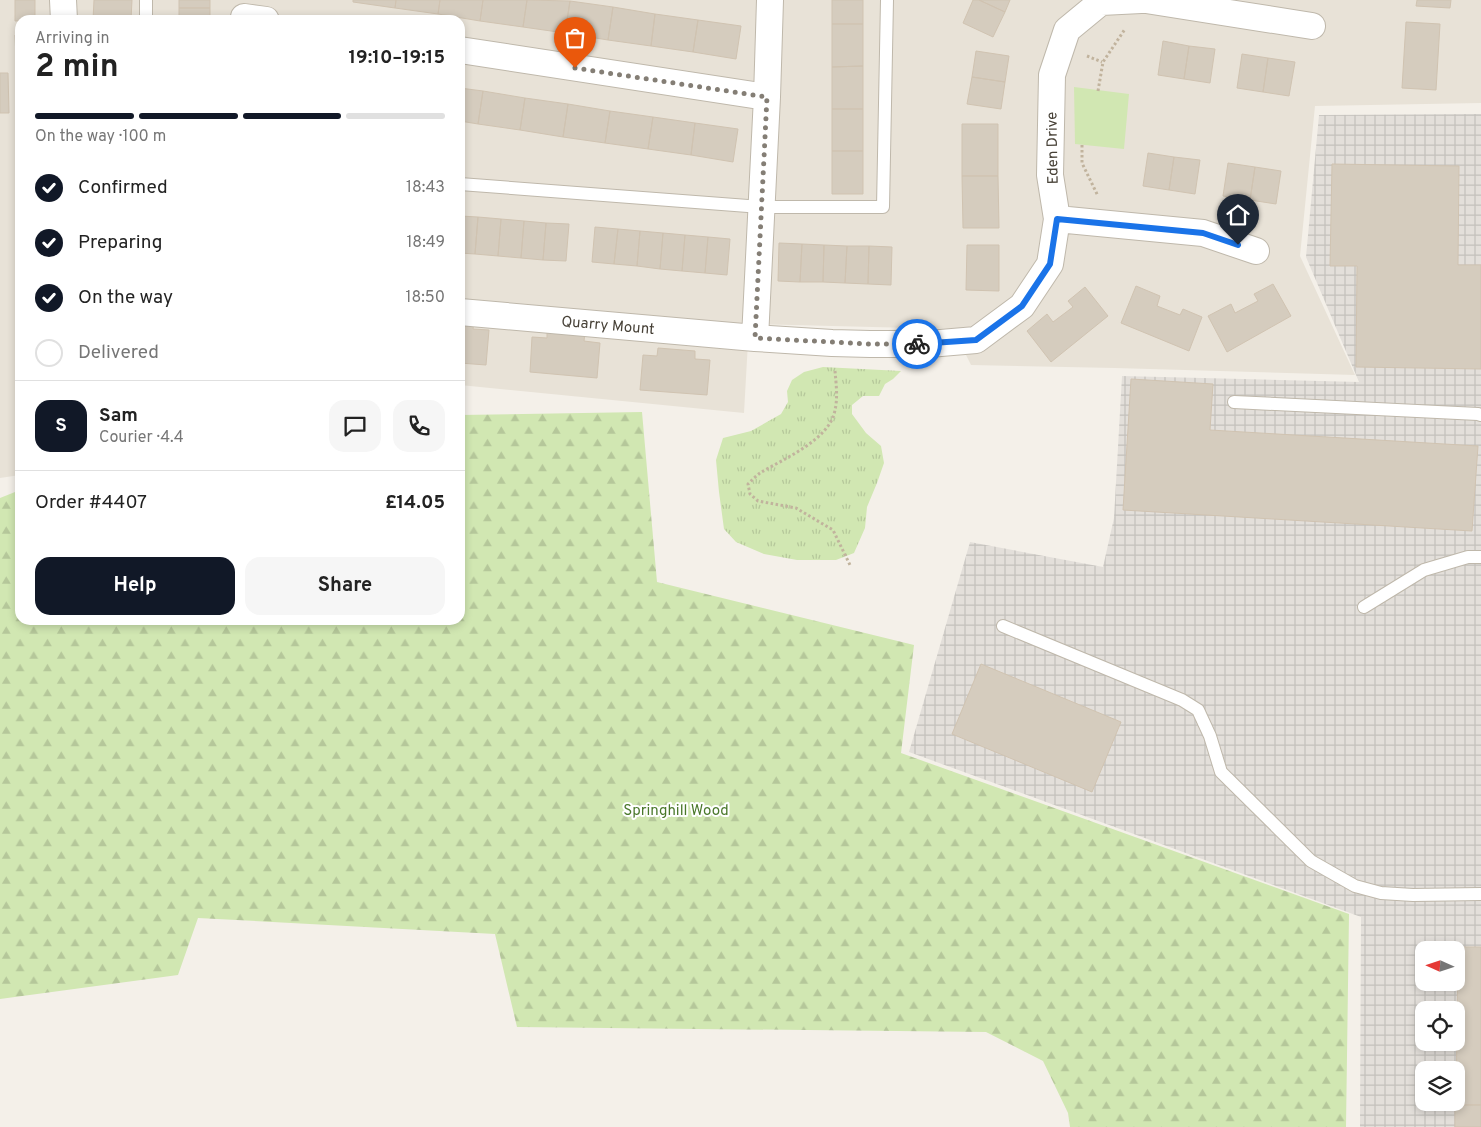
<!DOCTYPE html>
<meta charset="utf-8">
<style>
:root{--surface:#fff;--page:#f6f6f6;--text:#222;--muted:#767676;--line:#e0e0e0;--accent:#111827}
body{margin:0;font-family:Overpass,sans-serif;background:var(--page);color:var(--text);height:100vh;display:flex;flex-direction:column;font-size:19px;white-space:nowrap}
*{box-sizing:border-box;margin:0}
p{font-size:16px;color:var(--muted)}
.icon{flex:none;width:28px;height:28px;fill:none;stroke:currentColor;stroke-width:2;stroke-linecap:round;stroke-linejoin:round}
.map{position:relative;flex:1;overflow:hidden}
.details{position:absolute;left:15px;top:15px;width:450px;height:610px;display:flex;flex-direction:column;background:var(--surface);border-radius:15px;box-shadow:0 2px 8px #0003}
.details>*{flex:none}
.needle{width:32px;rotate:273deg}
.fabs{position:absolute;left:1415px;top:941px;display:grid;gap:10px}
.fabs a{display:grid;place-items:center;width:50px;height:50px;border-radius:10px;background:var(--surface);box-shadow:0 2px 8px #0003;font-size:25px}
.pin{position:absolute;display:grid;place-items:center;width:42px;height:42px;color:#fff;margin:-51px -21px;border-radius:50% 50% 50% 0;rotate:-45deg;box-shadow:0 0 5px #0007}
.pin .icon{rotate:45deg}
.courier{position:absolute;display:grid;place-items:center;width:50px;height:50px;margin:-25px;border:4px solid #1a73e8;border-radius:50%;background:#fff;color:#222;box-shadow:0 1px 6px #0007}
.head em{font-style:normal;font-weight:700}
.head div{display:flex;flex-direction:column-reverse}
.head{display:flex;align-items:center;justify-content:space-between;height:85px;padding:0 20px}
h1{font-size:32px;font-weight:700;line-height:38px}
.bar{display:grid;grid-template-columns:repeat(4,1fr);gap:8px 5px;align-content:center;height:60px;padding:0 20px}
.bar i{height:6px;border-radius:4px;background:var(--line)}
.bar .current{background:var(--accent)}
.bar p{grid-column:span 4}
.line{display:flex;align-items:center;gap:12px;padding:0 20px;border-top:1px solid var(--line)}
.line div{flex:1}
.round{display:grid;place-items:center;flex:none;width:52px;height:52px;border-radius:15px;background:var(--page)}
ol{padding:0 20px;list-style:none}
li{display:flex;align-items:center;gap:15px;height:55px}
li p{margin-inline-start:auto}
li .icon{padding:5px;border-radius:50%;background:var(--accent);color:#fff;stroke-width:4}
li:last-child{color:var(--muted)}
li i{width:28px;height:28px;border:2px solid var(--line);border-radius:50%}
.button{display:flex;gap:10px;margin-top:auto;padding:10px 20px}
.button a{flex:1;height:58px;border-radius:15px;background:var(--accent);color:#fff;font-size:20px;font-weight:700;line-height:58px;text-align:center}
.button a+a{background:var(--page);color:var(--text)}
.map>svg:first-child{display:block}
.residential{fill:#e8e2d7}
.industrial{fill:url(#industrial-grid);fill-rule:evenodd}
.grass{fill:url(#grass-tufts)}
.forest{fill:url(#forest-firs)}
.green{fill:#d1e7b2}
.building{fill:#d5ccbe;stroke:#d0c3b1}
.lines{fill:none;stroke-linecap:round;stroke-linejoin:round}
.service-casing{stroke:#bfb8ab;stroke-width:14}
.minor-casing{stroke:#bfb8ab;stroke-width:28}
.path{stroke:#c1b39d;stroke-width:3;stroke-dasharray:2.5 2.5;stroke-linecap:butt}
.service{stroke:#fff;stroke-width:12}
.minor{stroke:#fff;stroke-width:26}
.done{stroke:#847e75;stroke-width:5;stroke-dasharray:0 9}
.route{stroke:#1a73e8;stroke-width:6}
.labels{text-anchor:middle;stroke-width:4;stroke-linejoin:round;paint-order:stroke}
.street-label{font-size:15px;fill:#474137;stroke:#fff}
.park-label{font-size:15px;fill:#4a782b;stroke:#fff}
</style>
<div class="map">
<svg width="1481" height="1127" viewBox="0 0 1481 1127">
<defs>
<pattern id="industrial-grid" width="8" height="8" patternUnits="userSpaceOnUse" patternTransform="scale(1.25)"><rect width="8" height="8" fill="#e3dfda"/><path d="M0 4h8M4 0v8" fill="none" stroke="#c4c1bc"/></pattern>
<pattern id="grass-tufts" width="24" height="20" patternUnits="userSpaceOnUse" patternTransform="scale(1.25)"><rect width="24" height="20" fill="#d1e7b2"/><path d="M3 7l-1-3M5 7V3M7 7l1-3M15 17l-1-3M17 17v-4M19 17l1-3" fill="none" stroke="#b5c79a"/></pattern>
<pattern id="forest-firs" width="22" height="20" patternUnits="userSpaceOnUse" patternTransform="scale(1.25)"><rect width="22" height="20" fill="#d1e7b2"/><path d="M5 1l3.5 6h-7zM16 11l3.5 6h-7z" fill="#b5c79a"/></pattern>
</defs>
<rect width="100%" height="100%" fill="#f4f0e9"/>
<path class="residential" d="M0 0H1481V103L1315 106 1300 256 1355 375 1115 368 971 365 953 329 749 324 744 413 460 385V20H20V475L0 478Z"/>
<path class="industrial" d="M1481 114V1127H1360L1361 917 909 752 970 542 1103 567 1114 518 1122 376 1359 382 1306 257 1319 115ZM1424 950H1456V982H1424ZM1424 1010H1456V1042H1424ZM1424 1070H1456V1102H1424Z"/>
<path class="grass" d="M823 367 901 371 893 379 885 384 879 396H863L852 405V414L866 433 881 446 884 463 877 483 867 507 865 528 854 553 836 560H797L764 554 736 542 724 529 719 492 716 460 723 438 751 431 781 414 788 402 787 391 792 380 804 372Z"/>
<path class="forest" d="M642 412 657 582 914 645 901 753 1349 914 1346 1127H1070L1068 1113 1043 1061 986 1032 517 1027 495 934 198 918 178 975 0 999V498L20 490V620H460V415Z"/>
<path class="green" d="M1074 87 1129 94 1124 149 1075 144Z"/>
<path class="building" d="M15 0H35V20L15 21Z
M94 0H132L131 20H93Z
M179 0H210V8H179Z
M353 0H396L395 8 353 2Z
M396 0H440L438 14 395 8Z
M440 0H483L480 21 438 14Z
M483 0H527L523 27 480 21Z
M527 0 570 1 565 33 523 27Z
M832 0H863V24H832Z
M973 0H979L1005 12 993 37 963 23Z
M979 0H1010L1005 12Z
M1417 0H1451L1450 8 1416 6Z
M570 1 613 7 608 40 565 33Z
M613 7 655 14 651 46 608 40Z
M179 8H210V20H179Z
M655 14 698 20 693 52 651 46Z
M698 20 741 26 736 59 693 52Z
M1406 22 1440 24 1436 90 1402 88Z
M832 24H863V66L832 67Z
M15 35H20V81H17Z
M1163 41 1189 46 1184 79 1158 75Z
M1189 46 1215 49 1210 83 1184 79Z
M976 51 1009 56 1005 82 972 77Z
M1242 54 1268 58 1263 92 1237 88Z
M1268 58 1295 62 1289 96 1263 92Z
M863 66V109H832V67Z
M0 73H8L9 113H0Z
M972 77 1005 82 1001 109 967 104Z
M460 88 483 91 478 124 460 121Z
M483 91 525 98 520 130 478 124Z
M525 98 568 104 563 137 520 130Z
M568 104 610 111 605 143 563 137Z
M832 109H863V151H832Z
M610 111 653 117 648 149 605 143Z
M653 117 695 123 691 155 648 149Z
M695 123 738 129 733 162 691 155Z
M962 124H998V176H962Z
M832 151H863V194H832Z
M1148 153 1174 157 1169 190 1143 186Z
M1174 157 1200 160 1195 194 1169 190Z
M1228 163 1255 167 1250 200 1223 196Z
M1332 164 1459 166 1458 265H1481V369L1356 367 1357 266H1330Z
M1255 167 1281 171 1276 204 1250 200Z
M962 176H998L999 228H963Z
M460 216 478 217 475 254 460 253Z
M478 217 501 219 498 256 475 254Z
M501 219 524 221 521 258 498 256Z
M524 221 546 223 543 260 521 258Z
M546 223 569 224 566 261 543 260Z
M595 227 618 229 614 264 592 262Z
M618 229 640 231 637 266 614 264Z
M640 231 663 233 660 269 637 266Z
M663 233 685 235 682 271 660 269Z
M685 235 708 237 705 273 682 271Z
M708 237 730 239 727 275 705 273Z
M779 243 802 244 800 282 778 281Z
M802 244 824 245 823 282H800Z
M824 245 847 246 845 283 823 282Z
M967 245H999V291L966 290Z
M847 246H869L868 284 845 283Z
M869 246 892 247 891 285 868 284Z
M1273 284 1291 316 1227 352 1208 316 1231 304 1235 313 1258 301 1254 294Z
M1136 286 1160 296 1157 306 1180 315 1183 309 1202 317 1189 351 1121 323Z
M1085 287 1108 316 1051 362 1027 331 1047 314 1053 322 1073 307 1068 301Z
M460 320 474 321 473 329 489 330 486 365 460 363Z
M547 330 585 333 584 341 600 343 597 378 530 372 532 337 547 338Z
M658 348 695 351V359L710 360 707 395 640 390 643 355 657 356Z
M1131 379 1213 384 1210 430 1478 446 1472 531 1123 510Z
M981 664 1121 722 1092 792 952 734Z
M1458 947H1481V1105H1455V1102H1456Z
M1455 1105H1481V1127H1455Z"/>
<g class="lines">
<g class="service-casing">
<path id="service" d="M146 0V20
M460 184 761 207H883L887 0
M1234 402 1478 414 1481 415
M1364 607 1424 570 1468 557H1481
M1003 626 1182 700 1198 710 1210 736 1221 772 1311 861 1355 886 1381 893 1413 895 1481 894"/>
</g>
<g class="minor-casing">
<path id="minor" d="M63 0 64 20
M1146 0 1312 26
M244 17 266 20
M460 50 767 97
M1057 219 1203 233 1256 251
M460 312 755 338 832 343 870 344H929L976 340 1022 306 1050 264 1057 219 1050 175 1052 75 1067 30 1101 2 1141 0
M755 338 767 97 770 0"/>
</g>
<path class="path" d="M1087 56 1102 62
M1098 91 1103 62 1125 29
M1082 145V163L1098 196
M835 371C836 383 838 397 835 410 830 440 783 459 760 473 756 476 752 480 748 484L750 494 758 501 796 508 833 530 851 567"/>
<use href="#service" class="service"/>
<use href="#minor" class="minor"/>
</g>
<g class="lines">
<path class="done" d="M575 68 767 97 755 338 870 344H917"/>
<path class="route" d="M917 344 976 340 1022 306 1050 264 1057 219 1203 233 1238 245"/>
</g>
<g class="labels">
<g class="street-label">
<text transform="translate(1052 148) rotate(-91)" y="5">Eden Drive</text>
<text transform="translate(608 325) rotate(5)" y="5">Quarry Mount</text>
</g>
<g class="park-label">
<text x="676" y="815">Springhill Wood</text>
</g>
</g>
</svg>
<div class="fabs">
<a><svg class="needle" viewBox="-14 -14 28 28"><path d="M0-13l5 13h-10z" fill="#e53935"/><path d="M0 13l5-13h-10z" fill="#767676"/></svg></a>
<a><svg class="icon" aria-label="locate" viewBox="0 0 24 24"><circle cx="12" cy="12" r="6"/><path d="M12 2v4M12 18v4M2 12h4M18 12h4"/></svg></a>
<a><svg class="icon" aria-label="layers" viewBox="0 0 24 24"><path d="M12 4l9 5-9 5-9-5zM3 14l9 5 9-5"/></svg></a>
</div>
<div class="pin" style="left:575px;top:68px;background:#ea580c"><svg class="icon" aria-label="bag" viewBox="0 0 24 24"><path d="M5 8h14l-1 12H6zM9 8a3 3 0 0 1 6 0"/></svg></div>
<div class="pin" style="left:1238px;top:245px;background:#1f2937"><svg class="icon" aria-label="home" viewBox="0 0 24 24"><path d="M3 11l9-7 9 7M6 9v11h12V9"/></svg></div>
<div class="courier" style="left:917px;top:344px"><svg class="icon" aria-label="bike" viewBox="0 0 24 24"><circle cx="6" cy="16" r="4"/><circle cx="18" cy="16" r="4"/><path d="M6 16l4-8h5l3 8M10 8l3 8H6M13 5h3"/></svg></div>
<section class="details">
<div class="head"><div><h1>2 min</h1><p>Arriving in</p></div><em>19:10–19:15</em></div>
<div class="bar"><i class="current"></i><i class="current"></i><i class="current"></i><i></i><p>On the way · 100 m</p></div>
<ol>
<li><svg class="icon" aria-label="check" viewBox="0 0 24 24"><path d="M5 12l5 5 9-10"/></svg>Confirmed<p>18:43</p></li>
<li><svg class="icon" aria-label="check" viewBox="0 0 24 24"><path d="M5 12l5 5 9-10"/></svg>Preparing<p>18:49</p></li>
<li><svg class="icon" aria-label="check" viewBox="0 0 24 24"><path d="M5 12l5 5 9-10"/></svg>On the way<p>18:50</p></li>
<li><i></i>Delivered</li>
</ol>
<div class="line" style="height:90px"><b class="round" style="background:var(--accent);color:#fff">S</b><div><b>Sam</b><p>Courier · 4.4</p></div><a class="round"><svg class="icon" aria-label="chat" viewBox="0 0 24 24"><path d="M4 5h16v11H9l-5 4z"/></svg></a><a class="round"><svg class="icon" aria-label="phone" viewBox="0 0 24 24"><path d="M5 4h4l2 5-3 2q2 4 5 5l2-3 5 2v4C11 20 4 13 5 4z"/></svg></a></div>
<div class="line" style="height:65px"><div>Order #4407</div><b>£14.05</b></div>
<div class="button"><a>Help</a><a>Share</a></div>
</section>
</div>
